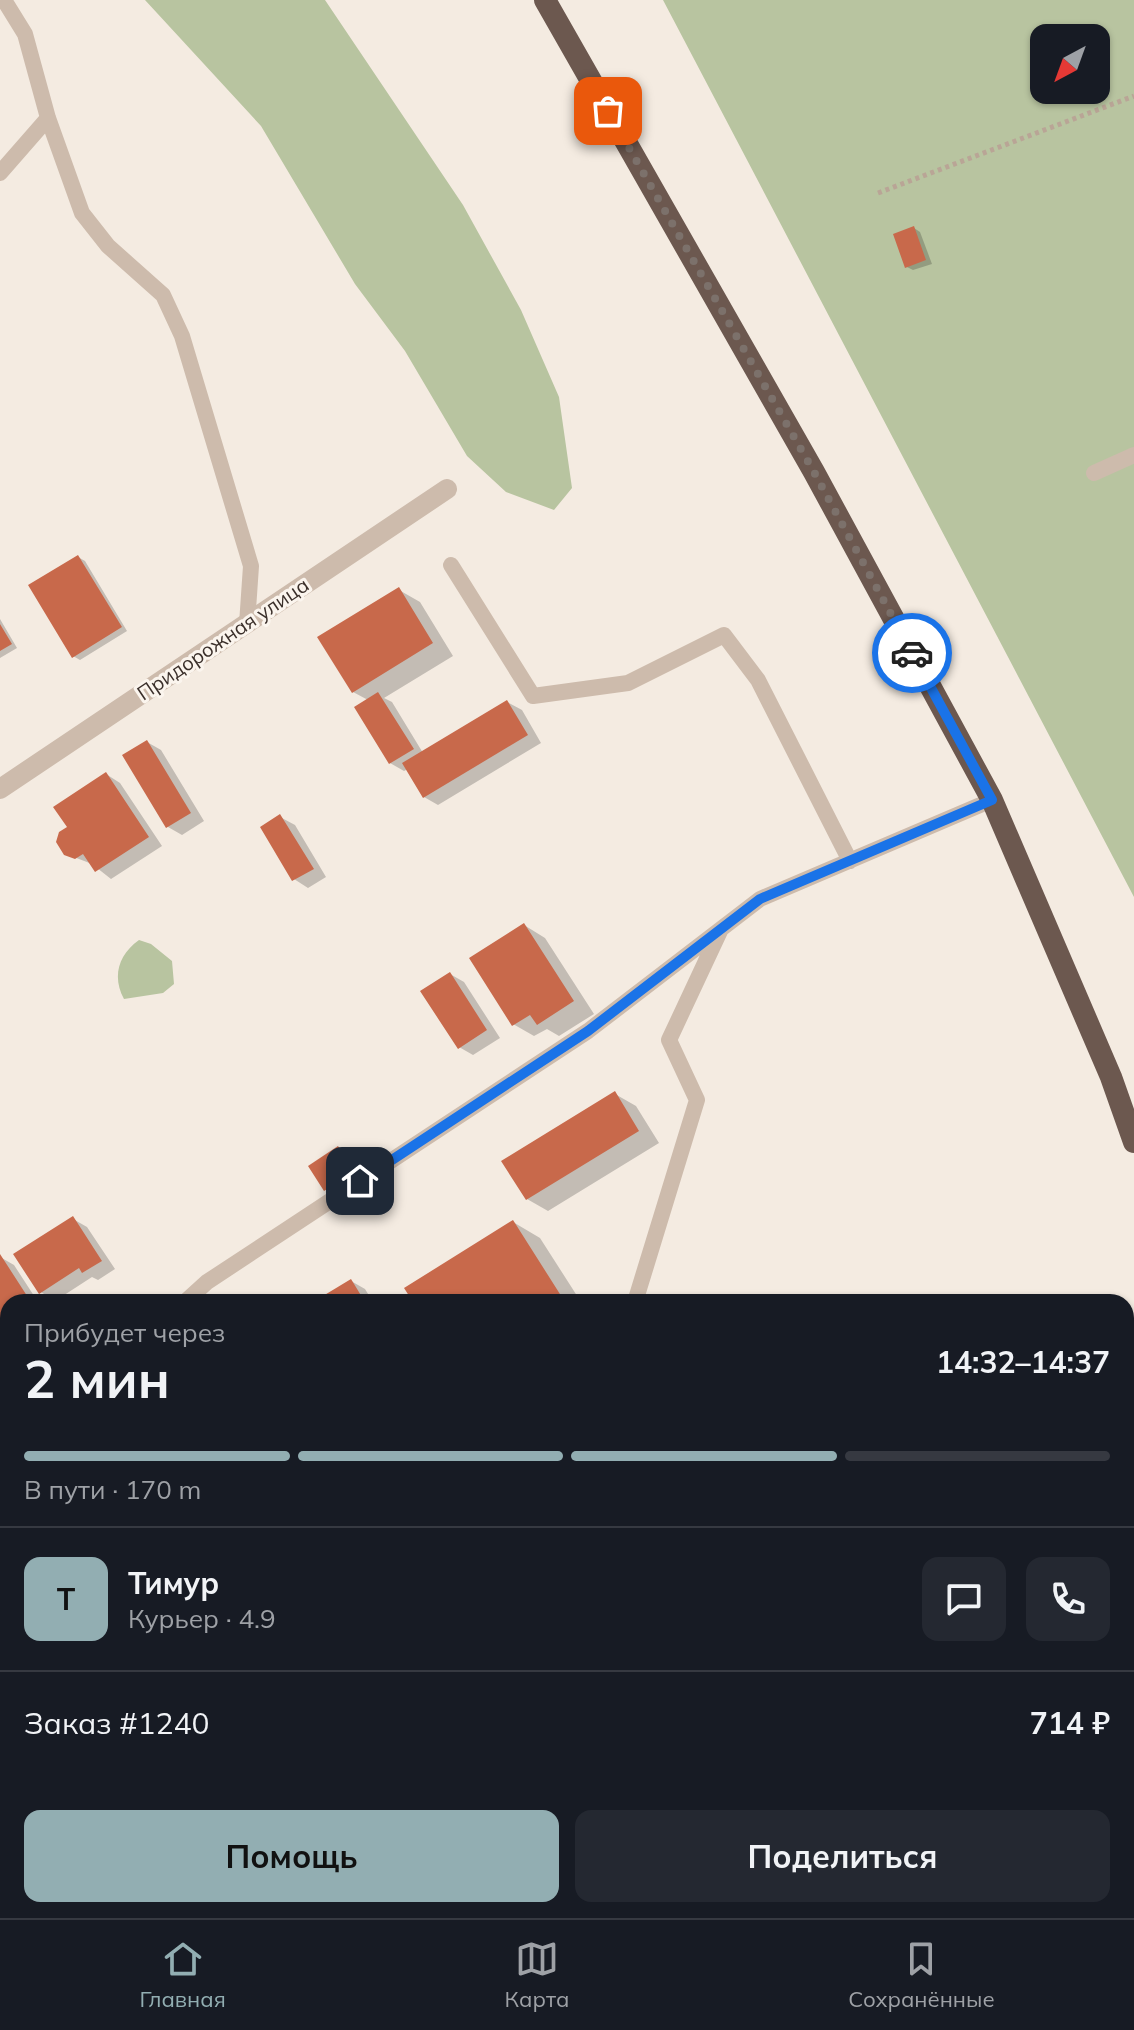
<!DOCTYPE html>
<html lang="ru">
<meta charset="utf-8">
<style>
:root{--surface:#171b24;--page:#242831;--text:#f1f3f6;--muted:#9ea1a6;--line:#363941;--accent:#92aeb2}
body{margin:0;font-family:Mulish,sans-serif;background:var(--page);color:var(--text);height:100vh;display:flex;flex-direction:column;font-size:30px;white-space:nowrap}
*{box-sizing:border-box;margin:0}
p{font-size:26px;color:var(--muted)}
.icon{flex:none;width:44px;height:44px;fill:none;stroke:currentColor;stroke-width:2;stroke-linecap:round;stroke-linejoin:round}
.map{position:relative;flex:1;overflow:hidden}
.side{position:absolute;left:0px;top:1294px;width:1134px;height:624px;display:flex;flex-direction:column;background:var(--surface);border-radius:24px 24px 0 0;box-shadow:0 2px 6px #0004}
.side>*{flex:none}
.needle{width:52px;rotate:221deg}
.buttons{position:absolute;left:1030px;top:24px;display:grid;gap:16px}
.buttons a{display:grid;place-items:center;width:80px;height:80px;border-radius:16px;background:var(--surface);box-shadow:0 2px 6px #0004;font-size:40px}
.pin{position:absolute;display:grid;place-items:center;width:68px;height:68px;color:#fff;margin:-34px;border-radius:16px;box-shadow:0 4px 12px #0006}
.courier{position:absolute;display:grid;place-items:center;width:80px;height:80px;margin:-40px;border:6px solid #1a73e8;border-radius:50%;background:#fff;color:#222;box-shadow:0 2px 10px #0007}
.overview em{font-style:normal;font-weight:700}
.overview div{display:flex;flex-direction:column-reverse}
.overview{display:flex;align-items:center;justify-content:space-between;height:136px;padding:0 24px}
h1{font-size:52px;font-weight:700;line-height:60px}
.bar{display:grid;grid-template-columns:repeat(4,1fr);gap:12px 8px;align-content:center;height:96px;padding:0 24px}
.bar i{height:10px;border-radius:6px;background:var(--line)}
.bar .on{background:var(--accent)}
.bar p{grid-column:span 4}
.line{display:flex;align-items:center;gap:20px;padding:0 24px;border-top:2px solid var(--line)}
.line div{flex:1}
.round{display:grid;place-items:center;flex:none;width:84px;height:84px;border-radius:16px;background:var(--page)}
.primary-button{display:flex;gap:16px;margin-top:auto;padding:16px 24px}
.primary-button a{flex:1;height:92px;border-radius:16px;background:var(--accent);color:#111;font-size:32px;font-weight:700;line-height:92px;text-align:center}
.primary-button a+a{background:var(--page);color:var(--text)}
.menu{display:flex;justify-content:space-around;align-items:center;height:112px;border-top:2px solid var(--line);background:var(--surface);font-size:22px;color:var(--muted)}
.menu a{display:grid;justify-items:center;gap:4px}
.menu .on{color:var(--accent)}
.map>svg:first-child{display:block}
.green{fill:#b8c4a0;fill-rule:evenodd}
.shadow{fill:#0003}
.building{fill:#c8694b}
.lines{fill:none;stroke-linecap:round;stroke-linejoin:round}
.path{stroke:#b9a596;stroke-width:5;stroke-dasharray:4 4;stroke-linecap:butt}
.service{stroke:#cdbbac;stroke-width:16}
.minor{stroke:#cdbbac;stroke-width:20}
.trunk{stroke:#6c584f;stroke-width:22}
.done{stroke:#7c716b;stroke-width:8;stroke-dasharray:0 14.4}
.route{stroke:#1a73e8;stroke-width:10}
.labels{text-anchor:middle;stroke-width:6;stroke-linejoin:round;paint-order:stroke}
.street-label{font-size:20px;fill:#3b302b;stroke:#fbf5ee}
</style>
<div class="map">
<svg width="1134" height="1918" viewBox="0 0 1134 1918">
<rect width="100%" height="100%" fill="#f4ebe1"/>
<path class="green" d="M145 0H325L463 205 521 310 559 397 572 488 554 510 506 492 467 456 405 351 355 284 261 126Z
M663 0H1134V897ZM1044 38H1096V90H1044Z
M139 940 151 944 172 961 174 984 163 993 124 999C112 977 118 955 139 940Z"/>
<path class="shadow" d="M914 228 920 232 932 264 913 270 907 267Z
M78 557 85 561 127 631 80 660 73 656Z
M399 590 420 602 453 656 384 698 392 702 423 753 507 702 522 710 541 743 438 805 424 797 408 769 404 771 390 763 368 700 353 692Z
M0 619 17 648 0 658Z
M147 742 161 750 204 821 182 835 168 827Z
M106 774 120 783 162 846 111 879 92 864 66 854 69 827Z
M280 817 295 825 326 877 308 888 294 879Z
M524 925 545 938 594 1014 559 1036 547 1029 534 1036 513 1024Z
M450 974 464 982 500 1038 473 1055 459 1047Z
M615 1094 636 1106 659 1143 548 1211 527 1199Z
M338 1149 344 1152 359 1176 332 1194 326 1190Z
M73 1219 87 1227 115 1269 98 1280 92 1277 55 1301 41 1292Z
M513 1222 540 1238 581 1302H415Z
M0 1257 14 1265 38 1302H8V1330L0 1318Z
M351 1281 365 1289 373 1302H317Z
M0 1343 8 1356 6 1388 0 1387Z
M0 1560 8 1567V1618L0 1623Z
M0 1893 8 1910 16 1916 24 1910H55L66 1918H0Z
M122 1910H202L204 1918H127Z"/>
<path class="building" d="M914 226 926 260 905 268 893 234Z
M78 555 122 627 72 658 28 585Z
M399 587 433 643 352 693 317 637Z
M0 624 12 644 0 651Z
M378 692 414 749 389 764 354 707Z
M507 700 528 735 423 798 402 763Z
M147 740 191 813 166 828 122 755Z
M106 772 149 837 95 872 83 854 75 859 64 855 56 842 59 832 67 827 53 807Z
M280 814 314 869 292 881 260 827Z
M524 923 574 1001 537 1025 530 1015 512 1026 469 958Z
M450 972 487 1030 458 1049 420 991Z
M615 1091 639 1131 526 1200 501 1161Z
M338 1146 354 1172 324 1191 308 1166Z
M73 1216 102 1261 82 1273 79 1268 39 1294 13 1254Z
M513 1220 565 1302H413L404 1288Z
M0 1254 31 1302H8V1334L0 1322Z
M351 1279 365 1302H313Z
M0 1348 8 1360V1379L0 1384Z
M0 1560 8 1571V1610L0 1616Z
M20 1910H49L53 1916 59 1911 64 1918H9Z
M119 1910H187L192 1918H124Z"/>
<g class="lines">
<path class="path" d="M878 193 1134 96"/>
<path class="service" d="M4 0 25 34 48 118 82 213 108 246 163 295 182 336 251 566 247 624
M0 173 48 118
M1094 473 1134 455
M451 565 533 696 628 683 724 635 758 680 850 861
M185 1302 207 1282 588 1031 760 899 992 800
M635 1302 697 1100 669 1040 720 931"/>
<path class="minor" d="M0 789 447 489
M0 1437 8 1431
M264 1918 275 1910"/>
<path class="trunk" d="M545 0 814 472 992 800 1111 1077 1134 1142"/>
</g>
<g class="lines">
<path class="done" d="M608 111 814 472 912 653"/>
<path class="route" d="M360 1181 588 1031 760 899 992 800 912 653"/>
</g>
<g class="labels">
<g class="street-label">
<text transform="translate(223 639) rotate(-34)" y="7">Придорожная улица</text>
</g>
</g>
</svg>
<div class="buttons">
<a><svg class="needle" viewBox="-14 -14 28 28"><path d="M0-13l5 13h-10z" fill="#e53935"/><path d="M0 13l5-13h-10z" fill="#9ea1a6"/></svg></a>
</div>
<div class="pin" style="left:608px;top:111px;background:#ea580c"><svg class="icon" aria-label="bag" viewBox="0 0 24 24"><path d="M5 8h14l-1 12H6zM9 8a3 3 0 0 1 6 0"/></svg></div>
<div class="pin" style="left:360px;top:1181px;background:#1f2937"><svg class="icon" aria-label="home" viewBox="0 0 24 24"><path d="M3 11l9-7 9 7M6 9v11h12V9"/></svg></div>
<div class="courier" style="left:912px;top:653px"><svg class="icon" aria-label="car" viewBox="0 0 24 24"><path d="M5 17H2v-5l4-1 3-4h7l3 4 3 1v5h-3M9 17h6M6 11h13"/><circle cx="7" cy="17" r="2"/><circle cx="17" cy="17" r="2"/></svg></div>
<section class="side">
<div class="overview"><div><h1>2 мин</h1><p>Прибудет через</p></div><em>14:32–14:37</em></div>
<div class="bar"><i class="on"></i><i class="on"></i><i class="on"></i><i></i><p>В пути · 170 m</p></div>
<div class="line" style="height:144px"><b class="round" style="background:var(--accent);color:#111">Т</b><div><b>Тимур</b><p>Курьер · 4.9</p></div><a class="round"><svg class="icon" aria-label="chat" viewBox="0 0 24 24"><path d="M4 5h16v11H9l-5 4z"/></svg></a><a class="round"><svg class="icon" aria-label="phone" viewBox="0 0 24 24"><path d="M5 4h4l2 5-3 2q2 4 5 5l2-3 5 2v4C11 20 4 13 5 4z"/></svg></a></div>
<div class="line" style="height:104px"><div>Заказ #1240</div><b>714 ₽</b></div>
<div class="primary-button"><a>Помощь</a><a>Поделиться</a></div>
</section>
</div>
<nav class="menu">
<a class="on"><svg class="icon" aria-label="home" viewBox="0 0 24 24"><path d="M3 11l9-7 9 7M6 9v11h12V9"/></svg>Главная</a>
<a><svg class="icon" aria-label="map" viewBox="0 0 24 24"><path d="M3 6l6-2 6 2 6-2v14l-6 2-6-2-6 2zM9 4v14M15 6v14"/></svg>Карта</a>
<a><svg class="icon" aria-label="saved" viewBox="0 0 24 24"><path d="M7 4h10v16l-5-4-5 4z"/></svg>Сохранённые</a>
</nav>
